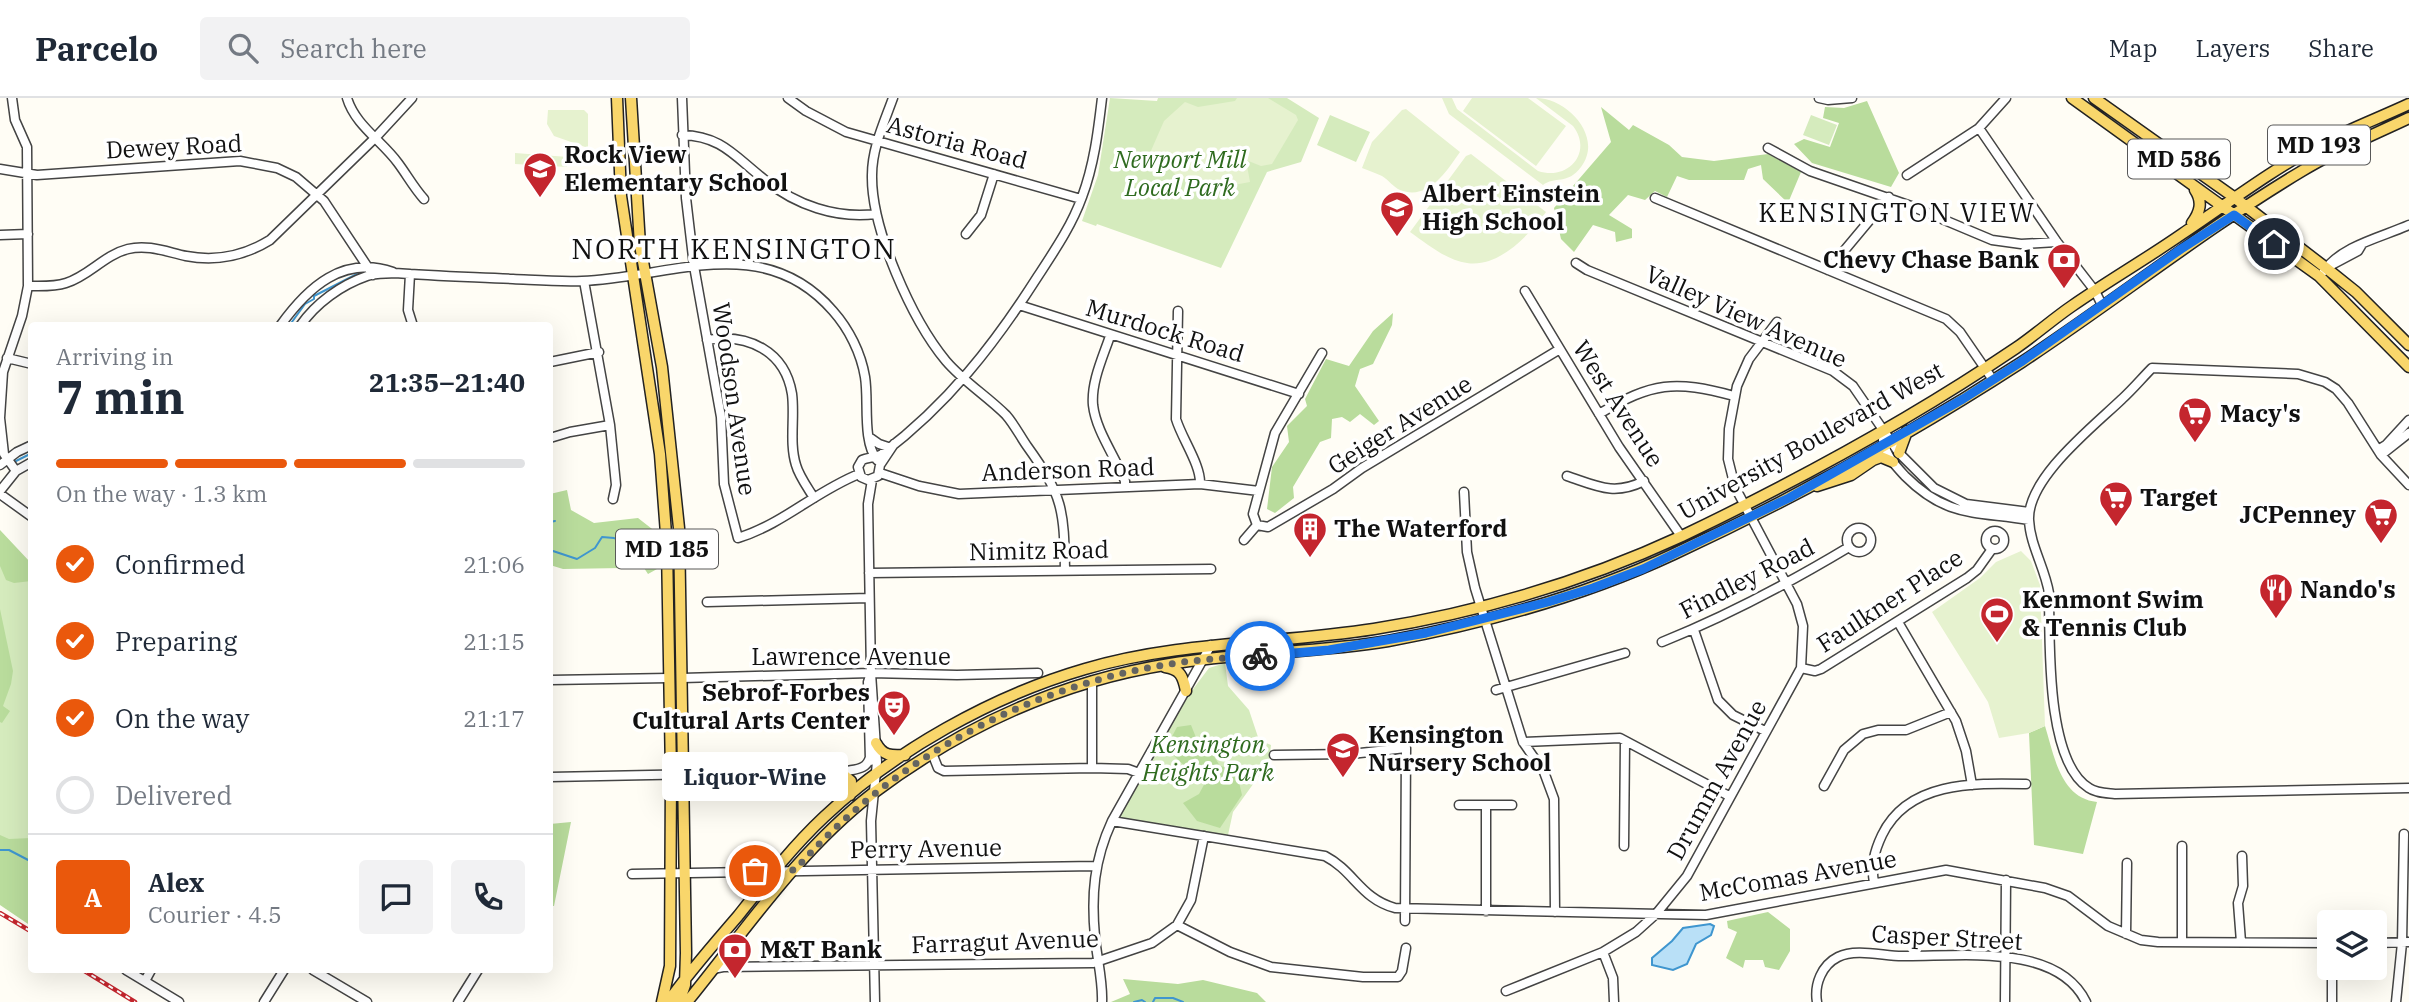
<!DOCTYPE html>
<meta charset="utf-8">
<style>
:root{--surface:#fff;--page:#f2f2f3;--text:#1f2937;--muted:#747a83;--line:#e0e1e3;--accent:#ea580c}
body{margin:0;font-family:"IBM Plex Serif",serif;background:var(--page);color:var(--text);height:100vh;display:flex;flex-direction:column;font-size:26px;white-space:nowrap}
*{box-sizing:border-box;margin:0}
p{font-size:23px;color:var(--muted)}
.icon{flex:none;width:38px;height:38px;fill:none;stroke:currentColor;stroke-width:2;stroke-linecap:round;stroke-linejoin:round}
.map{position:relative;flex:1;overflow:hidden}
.drawer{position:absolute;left:28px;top:224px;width:525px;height:651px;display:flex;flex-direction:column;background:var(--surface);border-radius:7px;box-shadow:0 7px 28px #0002}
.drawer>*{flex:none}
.tools{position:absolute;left:2317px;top:812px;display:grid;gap:14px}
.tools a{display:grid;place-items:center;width:70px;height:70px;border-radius:7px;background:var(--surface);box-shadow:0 7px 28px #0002;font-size:35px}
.pin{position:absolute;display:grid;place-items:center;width:60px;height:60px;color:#fff;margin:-30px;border:4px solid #fff;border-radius:50%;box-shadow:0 2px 7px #0007}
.courier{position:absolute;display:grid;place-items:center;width:70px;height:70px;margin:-35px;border:5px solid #1a73e8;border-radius:50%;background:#fff;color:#222;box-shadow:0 2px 9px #0007}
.bubble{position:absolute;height:49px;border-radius:7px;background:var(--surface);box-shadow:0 7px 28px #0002;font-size:23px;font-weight:700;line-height:49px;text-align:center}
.head em{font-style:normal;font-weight:700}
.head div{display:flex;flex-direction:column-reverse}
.head{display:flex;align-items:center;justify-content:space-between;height:119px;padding:0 28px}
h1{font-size:46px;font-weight:700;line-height:52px}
.bar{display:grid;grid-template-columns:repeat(4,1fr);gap:10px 7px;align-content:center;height:84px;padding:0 28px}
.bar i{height:9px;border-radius:5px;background:var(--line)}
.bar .current{background:var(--accent)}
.bar p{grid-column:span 4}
.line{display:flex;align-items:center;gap:18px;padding:0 28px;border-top:2px solid var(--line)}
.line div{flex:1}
.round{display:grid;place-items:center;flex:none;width:74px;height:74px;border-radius:7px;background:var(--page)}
ol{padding:0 28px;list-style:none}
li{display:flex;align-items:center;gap:21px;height:77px}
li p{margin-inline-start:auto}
li .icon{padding:7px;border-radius:50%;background:var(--accent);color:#fff;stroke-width:4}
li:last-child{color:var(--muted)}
li i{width:38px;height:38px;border:4px solid var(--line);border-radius:50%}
header{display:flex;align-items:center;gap:42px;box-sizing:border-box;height:98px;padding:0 35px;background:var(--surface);border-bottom:2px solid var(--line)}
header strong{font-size:33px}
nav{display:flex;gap:38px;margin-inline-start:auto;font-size:24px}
.search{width:490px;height:63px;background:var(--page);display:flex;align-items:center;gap:18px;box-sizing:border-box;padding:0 24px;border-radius:7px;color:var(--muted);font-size:26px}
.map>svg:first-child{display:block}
.green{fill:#d5ebbd}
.forest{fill:#b9dc9c}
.pitch{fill:#e6f2cf}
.water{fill:#b9e0f7;stroke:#3f96cf;stroke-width:2}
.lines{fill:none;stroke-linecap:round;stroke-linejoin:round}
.stream{stroke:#3f96cf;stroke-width:2}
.minor-casing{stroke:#444;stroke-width:11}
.major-casing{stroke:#222;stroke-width:13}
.minor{stroke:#fff;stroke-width:8}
.major{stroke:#f9d66b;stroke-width:10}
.rail-casing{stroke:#c4262e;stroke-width:4.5}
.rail{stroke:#fff;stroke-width:2;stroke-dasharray:5;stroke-linecap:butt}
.done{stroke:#646461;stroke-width:7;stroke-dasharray:0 12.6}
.route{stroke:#1a73e8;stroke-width:9}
.labels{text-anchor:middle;stroke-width:7;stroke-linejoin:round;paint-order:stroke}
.shield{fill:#fff;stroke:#585858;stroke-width:2}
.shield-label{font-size:23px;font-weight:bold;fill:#111}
.street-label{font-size:24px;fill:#111;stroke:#fff}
.poi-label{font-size:24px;font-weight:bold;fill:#111;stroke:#fff;text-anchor:start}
.park-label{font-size:24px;font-style:italic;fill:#2f6b1f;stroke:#fff}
.neighbourhood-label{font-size:26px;letter-spacing:2px;fill:#111;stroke:#fff}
.quarter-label{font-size:28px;letter-spacing:2px;fill:#111;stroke:#fff}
</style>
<header>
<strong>Parcelo</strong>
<div class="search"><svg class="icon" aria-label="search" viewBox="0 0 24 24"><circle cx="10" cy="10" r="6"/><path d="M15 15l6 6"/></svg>Search here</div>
<nav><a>Map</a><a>Layers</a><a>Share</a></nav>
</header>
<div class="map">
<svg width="2409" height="904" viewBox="0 0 2409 904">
<rect width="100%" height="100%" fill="#fffdf5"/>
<path class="green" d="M1110 0 1157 3 1158 0H1287L1319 20 1301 64 1267 74 1221 170 1097 126 1096 128 1082 123 1098 77Z
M1330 17 1370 34 1356 64 1317 47Z
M1811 17 1837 27 1829 47 1803 37Z
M0 437 31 467V802L0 762Z
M1225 565 1228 588 1249 612 1259 642 1271 647 1269 664 1233 714 1228 737 1120 722 1118 718 1181 607 1209 570Z"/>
<path class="forest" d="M1867 3 1899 75 1891 89 1812 65 1794 46 1804 41 1830 49 1839 25 1823 20 1825 9 1844 10Z
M1601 9 1629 32 1633 27 1669 47 1682 59 1714 63 1768 56 1801 74 1788 105 1763 81 1761 67 1748 71 1744 82H1689L1677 78 1667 99 1655 93 1645 102 1628 97 1609 117 1632 131V140L1616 144 1615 134 1593 127 1574 154 1561 141 1554 110 1611 44Z
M1393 215 1392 227 1373 266 1360 271 1355 288 1379 323 1374 327 1360 316 1350 324 1342 319 1332 321 1331 340 1320 344 1293 389 1294 400 1275 415 1267 411 1272 369 1289 344 1287 328 1307 308 1305 301 1326 261 1349 268 1373 233Z
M567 392 571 412 594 425 638 420 656 434 657 471 648 476 640 464 622 462V470L563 471 550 467V396Z
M0 432 31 465V483L14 485 6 482 0 468Z
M0 511 13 573 11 586 3 608 10 613 2 625 0 624Z
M1191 627 1199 647 1212 655 1220 668 1236 671 1242 697 1220 730 1197 723 1183 705 1199 696 1206 683 1199 682 1166 650 1177 629Z
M2045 628C2054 657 2060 700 2097 704L2083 756 2034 747 2029 635Z
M571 724 554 808H550V726Z
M0 737 9 741 31 740V828L0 807Z
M1768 814 1790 831V853L1779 872 1765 869 1763 862H1745L1743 870 1726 860 1737 834 1728 830 1727 823Z
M1123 881 1178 886 1203 882 1257 895 1266 904H1111L1130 896Z"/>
<path class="pitch" d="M1237 0H1268L1296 17 1298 22 1272 66 1261 68 1246 62 1250 84 1201 93 1199 81H1181L1150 55 1164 23 1185 4 1198 9 1235 3Z
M1442 0H1452L1457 11 1538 73C1569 83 1593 54 1573 28L1536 0C1567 0 1604 39 1581 69 1568 87 1554 78 1543 87L1449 16Z
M1472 0H1528L1566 28 1536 68 1463 13Z
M1406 11 1460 54C1446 74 1428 103 1400 92 1393 89 1389 82 1382 78 1376 75 1369 73 1362 70L1372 44 1402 12Z
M548 12H584L588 16V50L554 38 547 26Z
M515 55 568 59 567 69 515 66Z
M1471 56 1546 114C1529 137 1499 170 1467 165 1446 162 1427 146 1410 134L1466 58Z
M2021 453 2031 463 2040 487 2045 628 2029 635 1999 640 1988 604 1932 514 1980 480 1996 464Z"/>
<path class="water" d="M1710 826 1714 828 1711 837 1696 846 1687 866 1673 872 1652 867V860L1672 843 1683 830Z"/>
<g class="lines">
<path class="stream" d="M289 228 305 206 314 201V198L357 176
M16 363 32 355
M550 424 555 423
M550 452 577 461 595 450 602 439 614 440 637 453 646 444
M638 453 648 455 652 459
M0 752H9L32 764
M1134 904 1142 902 1145 904
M1153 904 1155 900H1173L1183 904"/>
<g class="minor-casing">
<path id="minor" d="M12 0 15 22 27 49 28 188 22 218 3 274 0 320 4 356 16 373
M347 0C355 27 382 43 398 65 407 77 414 90 424 101
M682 0 686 100 694 168 721 319 724 386 738 440C783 426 816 393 859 376
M788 0 806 13 846 34 1081 101
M893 0C884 25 872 50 872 77 871 131 912 222 946 263 964 284 987 298 1006 317 1014 326 1020 338 1027 348 1063 398 1064 411 1065 472
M1819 0 1828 2 1852 0
M1979 30 2057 144 2095 193 2102 207
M682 37C722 38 735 59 765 82 796 107 836 121 876 116
M1768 50 1810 73 1911 108 1992 142 2021 146 2057 144
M0 71 37 77 240 63 277 70 296 79 324 103 373 177
M1907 77 1979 30 2006 0
M1655 100 1946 221 1960 234 1993 282
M966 136 981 117 994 76
M0 137 28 136
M1576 165 1587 172 1833 273 1853 288 1899 355 1934 390 1966 406 2029 414
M2326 170 2358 153 2361 148
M1828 172 1889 99
M2324 173C2341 148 2382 139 2409 127
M410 176 408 212 413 228
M584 183 610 327 616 387 613 401
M28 188C41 188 54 189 66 185 89 178 104 157 128 151 148 146 167 154 186 158 217 164 244 158 270 142L376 39 412 0
M1525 193 1619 349 1681 438
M1019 207 1299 296
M1178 213 1176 321C1182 341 1201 367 1200 386
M280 228C308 189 343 157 393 174
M300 228C316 205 341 187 367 178 376 175 386 176 395 175 434 178 473 179 513 181 535 182 559 184 582 183 669 180 763 132 833 213 849 231 861 255 865 279 869 303 862 343 877 362
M1110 238C1103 259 1091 284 1093 307 1096 333 1115 358 1125 383V388
M707 242C748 235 785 253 792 296 795 319 789 345 796 367 799 378 808 390 814 400
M7 260 32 266
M550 264 599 254
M1599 316C1653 284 1674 282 1734 298
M869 339 879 346 888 349
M550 340 570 334 610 327
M1883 342C1886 358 1894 366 1905 378 1947 420 1975 413 2029 422
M894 346 880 367 878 378 868 382 861 379 858 369 862 362C868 359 876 360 882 356 948 306 994 247 1038 178 1055 152 1072 127 1082 99 1094 67 1098 34 1102 0
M2378 352 2386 347 2409 322
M2381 357 2409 335
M0 367 17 354 32 347
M880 375 919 388 959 396 1200 386 1259 393
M1567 378C1597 388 1614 398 1644 383
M872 382 868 406 871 575 877 664 871 723 875 904
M2409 387 2381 357 2348 305 2336 291 2325 284 2298 276 2152 270C2142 280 2133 291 2122 301 2094 328 2027 380 2029 422 2030 447 2045 470 2049 495 2050 541 2045 663 2089 690 2096 695 2106 695 2115 696L2409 690
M0 393 16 373 32 364
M1464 394 1467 454 1475 490 1523 644 1544 674 1554 701 1555 814
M0 396 32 419
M1257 427 1268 429 1333 391 1362 370 1560 251
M1257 427 1253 416 1275 335 1322 255
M1847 442a12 12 0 1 1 24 0a12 12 0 1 1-24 0Z
M1986 442a9 9 0 1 1 18 0a9 9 0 1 1-18 0Z
M1244 442 1257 427
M869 475 1211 471
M707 504 869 500
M1898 524 1956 623 1966 653 1972 687
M1694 532 1718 602 1733 617 1765 633
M1662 544C1727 518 1789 485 1849 449
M1801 570 1815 573 1821 571 1967 480 1977 472 1992 451
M682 580 871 575 957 577 1038 575
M550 582 669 580
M1092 583V670
M1496 592 1625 555
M1523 644 1620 640 1729 698
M932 655 938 670 944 673 1092 670 1128 671 1139 675
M1274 657 1351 656 1406 650 1405 823
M870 663 868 584 871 575
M550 679 847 673C857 671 867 671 870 659
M1824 688 1844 652 1863 636 1878 632H1906L1951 614
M1459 707H1512
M1112 723 1325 758C1354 773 1361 801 1395 810L1706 817 1946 772 2045 790 2068 798 2108 828 2141 842 2158 844 2329 845
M1624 748 1625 643
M2182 748V844
M632 776 1095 768
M1874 785C1871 767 1874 754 1882 737 1908 683 1974 685 2026 686
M1486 813V707
M1177 827 1230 854 1271 869 1363 879H1398L1402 873 1406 850
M2126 836 2127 765
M2241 844 2238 805 2243 788 2242 758
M2375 845 2409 844
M1603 854 1613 880 1614 904
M713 871 723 869 1093 865 1152 845 1177 827 1191 802 1204 738
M126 872 179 904
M313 872 367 904
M145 883 151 872
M1506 893 1603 854 1636 834 1656 816 1687 778 1801 570 1803 528 1797 506 1735 389 1728 361 1729 331 1737 288 1749 261 1777 224
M264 904 284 872
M458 904 478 872
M1102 904C1103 883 1097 861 1095 839 1091 797 1094 762 1112 723L1211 547
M1817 904C1814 886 1822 867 1838 859 1856 850 1883 858 1902 858 1958 859 2057 844 2086 904
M2005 904 2006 782
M2332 904V870
M2396 904 2402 845 2404 736"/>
</g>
<g class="major-casing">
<path id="major" d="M617 0 621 98 660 356 667 449 671 676 670 868 662 904
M631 0 640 147 662 269 679 430 686 855 685 887 679 904
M2072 0 2319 178 2409 269
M2094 0 2235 100 2326 170 2356 194 2409 247
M2192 125C2200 114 2203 104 2195 92
M1899 355 1907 333
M1817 388 1851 377 1873 362 1881 359 1893 364
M1165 569C1180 571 1183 578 1186 593
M876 645C883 658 891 658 905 657
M840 674 851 683 850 697
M668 904C689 874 714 846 738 818 765 784 792 749 824 719 894 653 992 598 1085 571 1179 543 1278 546 1374 531 1480 514 1585 483 1682 438 1797 383 1911 321 2016 250 2035 237 2053 221 2072 208 2108 183 2146 161 2182 136 2227 106 2270 73 2317 48 2347 32 2379 20 2409 6
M687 904C745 833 798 753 872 696 960 630 1061 583 1170 566 1242 554 1316 555 1388 543 1486 525 1584 498 1674 456 1793 401 1911 336 2022 264 2116 202 2205 131 2302 73 2336 52 2373 37 2409 20"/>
</g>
<use href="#minor" class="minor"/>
<use href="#major" class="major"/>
<g class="rail-casing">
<path id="rail" d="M0 815 32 834
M83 872 135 904"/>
</g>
<use href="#rail" class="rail"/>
</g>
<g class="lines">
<path class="done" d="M755 773 795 772C891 662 1025 589 1170 566 1199 561 1230 560 1260 558"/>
<path class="route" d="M1260 558 1329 552 1426 535 1548 504 1593 490 1643 471 1789 400 1963 301 2021 264 2181 151 2234 117 2274 146"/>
</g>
<defs>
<g id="school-pin" transform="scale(1.75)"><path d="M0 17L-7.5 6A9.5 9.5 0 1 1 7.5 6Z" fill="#c4262e" stroke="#fff"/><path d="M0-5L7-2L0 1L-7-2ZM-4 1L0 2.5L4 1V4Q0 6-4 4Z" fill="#fff"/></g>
<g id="bank-pin" transform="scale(1.75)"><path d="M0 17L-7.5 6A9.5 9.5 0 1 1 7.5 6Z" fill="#c4262e" stroke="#fff"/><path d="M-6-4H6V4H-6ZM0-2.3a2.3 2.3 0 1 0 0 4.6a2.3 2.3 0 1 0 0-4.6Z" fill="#fff"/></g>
<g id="supermarket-pin" transform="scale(1.75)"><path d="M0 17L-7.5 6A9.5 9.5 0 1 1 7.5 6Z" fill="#c4262e" stroke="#fff"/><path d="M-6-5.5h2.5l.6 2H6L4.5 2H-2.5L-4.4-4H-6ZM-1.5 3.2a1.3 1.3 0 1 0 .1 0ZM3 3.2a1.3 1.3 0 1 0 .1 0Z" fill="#fff"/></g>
<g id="building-pin" transform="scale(1.75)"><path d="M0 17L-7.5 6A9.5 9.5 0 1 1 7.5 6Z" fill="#c4262e" stroke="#fff"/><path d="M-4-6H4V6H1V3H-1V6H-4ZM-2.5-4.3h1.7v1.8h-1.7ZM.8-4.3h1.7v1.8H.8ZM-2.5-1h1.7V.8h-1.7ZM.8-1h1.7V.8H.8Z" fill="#fff"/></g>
<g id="restaurant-pin" transform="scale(1.75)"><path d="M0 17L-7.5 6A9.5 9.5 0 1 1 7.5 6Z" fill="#c4262e" stroke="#fff"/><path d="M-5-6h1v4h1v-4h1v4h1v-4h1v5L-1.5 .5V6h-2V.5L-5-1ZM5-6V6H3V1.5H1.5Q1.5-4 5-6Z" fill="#fff"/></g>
<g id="stadium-pin" transform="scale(1.75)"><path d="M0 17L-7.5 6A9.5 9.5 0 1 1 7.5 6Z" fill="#c4262e" stroke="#fff"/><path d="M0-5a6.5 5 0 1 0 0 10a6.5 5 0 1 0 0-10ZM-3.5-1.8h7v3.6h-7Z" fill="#fff"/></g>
<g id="theatre-pin" transform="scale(1.75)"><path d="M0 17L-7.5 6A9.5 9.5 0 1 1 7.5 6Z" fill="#c4262e" stroke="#fff"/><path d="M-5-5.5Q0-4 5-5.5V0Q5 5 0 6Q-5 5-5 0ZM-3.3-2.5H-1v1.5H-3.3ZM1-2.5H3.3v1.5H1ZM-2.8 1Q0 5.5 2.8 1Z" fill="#fff"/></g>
</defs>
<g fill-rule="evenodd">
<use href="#school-pin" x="540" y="71"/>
<use href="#school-pin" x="1397" y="110"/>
<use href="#bank-pin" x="2064" y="162"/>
<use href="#supermarket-pin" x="2195" y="316"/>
<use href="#supermarket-pin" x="2116" y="400"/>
<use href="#supermarket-pin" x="2381" y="417"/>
<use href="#building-pin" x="1310" y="431"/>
<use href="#restaurant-pin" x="2276" y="492"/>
<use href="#stadium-pin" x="1997" y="516"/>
<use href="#theatre-pin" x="894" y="609"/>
<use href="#school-pin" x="1343" y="651"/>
<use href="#bank-pin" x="735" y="852"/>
</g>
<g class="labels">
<g class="shield">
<rect x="2268" y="27.5" width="102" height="39" rx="5"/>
<rect x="2128" y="41.5" width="102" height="39" rx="5"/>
<rect x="616" y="431.5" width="102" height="39" rx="5"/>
</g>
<g class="shield-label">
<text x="2319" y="55">MD 193</text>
<text x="2179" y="69">MD 586</text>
<text x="667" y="459">MD 185</text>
</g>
<g class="street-label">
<text transform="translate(957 45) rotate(15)" y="8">Astoria Road</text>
<text transform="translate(174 49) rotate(-3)" y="8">Dewey Road</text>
<text transform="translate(1746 219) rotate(24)" y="8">Valley View Avenue</text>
<text transform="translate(1165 233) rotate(17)" y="8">Murdock Road</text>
<text transform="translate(734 301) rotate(82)" y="8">Woodson Avenue</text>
<text transform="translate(1618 306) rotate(57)" y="8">West Avenue</text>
<text transform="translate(1400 327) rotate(-32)" y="8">Geiger Avenue</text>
<text transform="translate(1811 343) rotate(-29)" y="8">University Boulevard West</text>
<text transform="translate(1068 372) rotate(-2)" y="8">Anderson Road</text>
<text transform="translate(1039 453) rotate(-1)" y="8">Nimitz Road</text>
<text transform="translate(1747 481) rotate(-27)" y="8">Findley Road</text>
<text transform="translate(1890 503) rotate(-33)" y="8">Faulkner Place</text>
<text x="851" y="567">Lawrence Avenue</text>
<text transform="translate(1717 682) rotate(-61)" y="8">Drumm Avenue</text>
<text transform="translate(926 751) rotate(-1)" y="8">Perry Avenue</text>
<text transform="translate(1798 778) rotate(-10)" y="8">McComas Avenue</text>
<text transform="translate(1947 840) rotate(3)" y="8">Casper Street</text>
<text transform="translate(1005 844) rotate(-2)" y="8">Farragut Avenue</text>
</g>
<g class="poi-label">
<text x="564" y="65">Rock View<tspan x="564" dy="28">Elementary School</tspan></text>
<text x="1422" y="104">Albert Einstein<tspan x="1422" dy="28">High School</tspan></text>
<text x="2039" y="170" text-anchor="end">Chevy Chase Bank</text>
<text x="2220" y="324">Macy's</text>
<text x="2140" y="408">Target</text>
<text x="2356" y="425" text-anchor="end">JCPenney</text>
<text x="1334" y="439">The Waterford</text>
<text x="2300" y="500">Nando's</text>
<text x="2022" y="510">Kenmont Swim<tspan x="2022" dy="28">&amp; Tennis Club</tspan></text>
<text x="870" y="603" text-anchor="end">Sebrof-Forbes<tspan x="870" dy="28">Cultural Arts Center</tspan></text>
<text x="1368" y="645">Kensington<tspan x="1368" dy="28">Nursery School</tspan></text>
<text x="760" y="860">M&amp;T Bank</text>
</g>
<g class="park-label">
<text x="1180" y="70">Newport Mill<tspan x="1180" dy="28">Local Park</tspan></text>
<text x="1208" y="655">Kensington<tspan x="1208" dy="28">Heights Park</tspan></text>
</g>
<g class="neighbourhood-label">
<text x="1897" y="124">KENSINGTON VIEW</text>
</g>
<g class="quarter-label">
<text x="734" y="161">NORTH KENSINGTON</text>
</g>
</g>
</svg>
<div class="tools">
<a><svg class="icon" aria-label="layers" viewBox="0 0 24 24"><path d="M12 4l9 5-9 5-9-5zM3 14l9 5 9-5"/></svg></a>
</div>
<div class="pin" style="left:755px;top:773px;background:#ea580c"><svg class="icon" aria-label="bag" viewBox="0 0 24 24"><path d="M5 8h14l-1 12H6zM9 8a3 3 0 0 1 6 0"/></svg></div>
<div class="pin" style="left:2274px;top:146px;background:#1f2937"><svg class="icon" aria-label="home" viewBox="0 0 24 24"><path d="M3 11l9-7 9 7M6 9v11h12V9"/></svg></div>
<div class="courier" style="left:1260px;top:558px"><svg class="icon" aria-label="bike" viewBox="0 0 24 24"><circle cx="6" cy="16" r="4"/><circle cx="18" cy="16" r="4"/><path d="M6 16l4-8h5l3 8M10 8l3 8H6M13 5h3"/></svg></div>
<div class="bubble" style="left:662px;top:654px;width:186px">Liquor-Wine</div>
<section class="drawer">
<div class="head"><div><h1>7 min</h1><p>Arriving in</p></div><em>21:35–21:40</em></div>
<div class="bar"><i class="current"></i><i class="current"></i><i class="current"></i><i></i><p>On the way · 1.3 km</p></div>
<ol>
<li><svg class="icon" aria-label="check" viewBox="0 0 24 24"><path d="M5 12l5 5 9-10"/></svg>Confirmed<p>21:06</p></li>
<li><svg class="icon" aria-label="check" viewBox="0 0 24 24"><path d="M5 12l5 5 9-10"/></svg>Preparing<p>21:15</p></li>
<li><svg class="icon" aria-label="check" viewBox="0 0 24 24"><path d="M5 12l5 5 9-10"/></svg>On the way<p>21:17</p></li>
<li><i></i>Delivered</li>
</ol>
<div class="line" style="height:126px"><b class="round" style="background:var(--accent);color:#fff">A</b><div><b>Alex</b><p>Courier · 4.5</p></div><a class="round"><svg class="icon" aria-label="chat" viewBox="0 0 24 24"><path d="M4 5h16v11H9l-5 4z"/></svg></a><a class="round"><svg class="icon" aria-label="phone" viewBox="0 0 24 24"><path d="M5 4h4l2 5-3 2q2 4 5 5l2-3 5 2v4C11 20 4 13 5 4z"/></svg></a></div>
</section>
</div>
